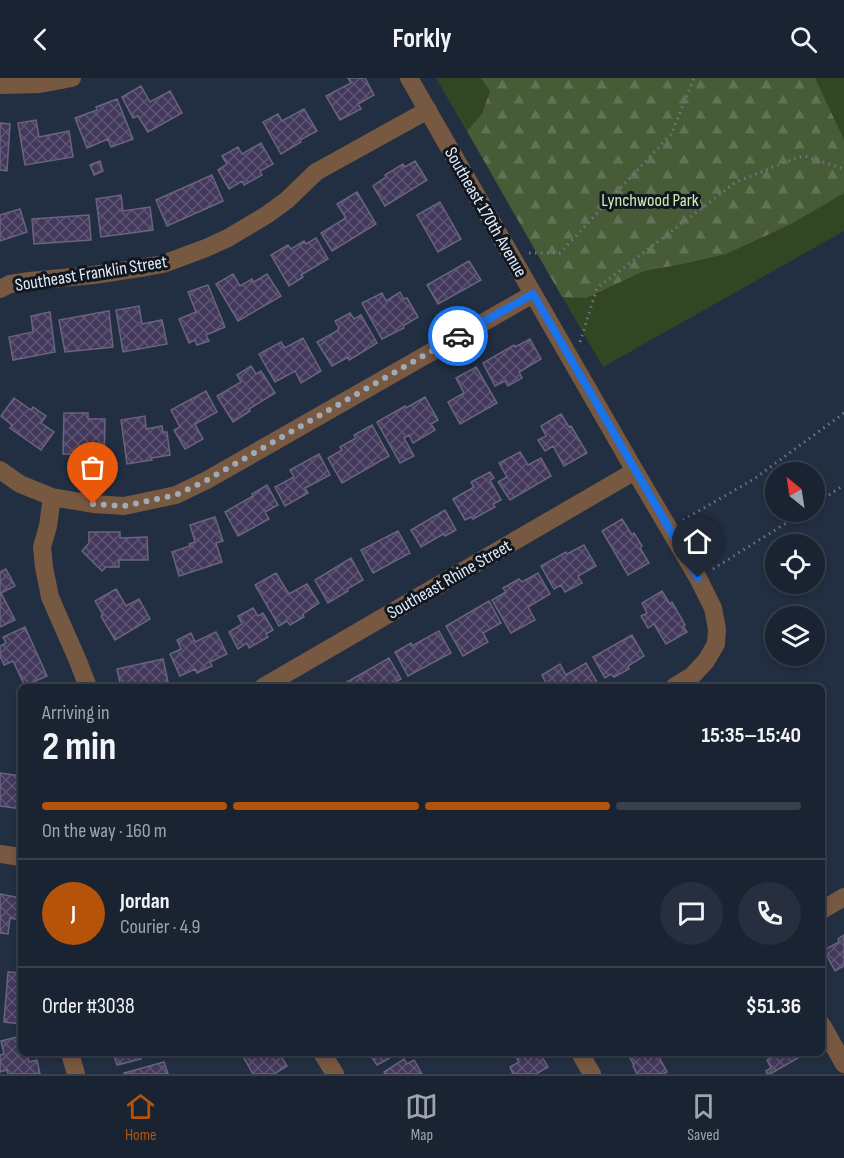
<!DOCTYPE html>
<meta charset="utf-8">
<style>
:root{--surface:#1a2332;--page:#272f3e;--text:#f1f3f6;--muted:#9fa4ac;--line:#38404d;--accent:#b45309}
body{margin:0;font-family:"Sofia Sans Condensed",sans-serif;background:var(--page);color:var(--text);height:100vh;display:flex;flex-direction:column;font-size:22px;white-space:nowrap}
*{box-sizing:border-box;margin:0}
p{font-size:20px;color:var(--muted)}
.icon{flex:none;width:33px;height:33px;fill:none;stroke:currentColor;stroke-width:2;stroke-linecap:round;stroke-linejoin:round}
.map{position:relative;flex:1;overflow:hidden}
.details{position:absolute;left:18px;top:606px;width:807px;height:372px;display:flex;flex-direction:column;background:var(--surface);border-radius:9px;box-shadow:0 3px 9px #0003,0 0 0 2px var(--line)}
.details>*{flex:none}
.needle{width:39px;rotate:330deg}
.buttons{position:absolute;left:765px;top:384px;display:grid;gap:12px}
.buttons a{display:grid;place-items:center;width:60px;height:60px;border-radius:50%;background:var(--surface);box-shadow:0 3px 9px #0003,0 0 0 2px var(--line);font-size:30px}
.pin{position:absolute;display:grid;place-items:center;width:51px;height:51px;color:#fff;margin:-62px -26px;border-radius:50% 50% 50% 0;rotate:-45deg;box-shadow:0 0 6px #0007}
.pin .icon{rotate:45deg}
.courier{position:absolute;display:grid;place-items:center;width:60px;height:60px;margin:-30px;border:4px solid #1a73e8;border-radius:50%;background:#fff;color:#222;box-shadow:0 2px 8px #0007}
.headline em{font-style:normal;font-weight:700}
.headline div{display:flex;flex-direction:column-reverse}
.headline{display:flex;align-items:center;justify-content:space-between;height:102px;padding:0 24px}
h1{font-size:39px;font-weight:700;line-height:45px}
.bar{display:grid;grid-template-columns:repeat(4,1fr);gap:9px 6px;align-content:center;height:72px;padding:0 24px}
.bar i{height:8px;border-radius:4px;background:var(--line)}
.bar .current{background:var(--accent)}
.bar p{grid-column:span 4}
.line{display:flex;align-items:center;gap:15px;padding:0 24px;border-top:2px solid var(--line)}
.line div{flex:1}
.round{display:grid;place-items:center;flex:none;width:63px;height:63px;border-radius:32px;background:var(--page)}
header{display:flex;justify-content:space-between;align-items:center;height:78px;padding:0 24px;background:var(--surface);font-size:27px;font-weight:700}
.menu{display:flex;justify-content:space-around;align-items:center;height:84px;border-top:2px solid var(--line);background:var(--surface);font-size:16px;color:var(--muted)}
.menu a{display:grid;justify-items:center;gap:3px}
.menu .current{color:var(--accent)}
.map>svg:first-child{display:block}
.green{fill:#334624}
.forest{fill:url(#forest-firs)}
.building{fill:url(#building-cross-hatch);stroke:#6a647d;stroke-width:1.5}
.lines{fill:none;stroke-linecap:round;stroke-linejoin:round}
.path{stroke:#6b7788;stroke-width:3;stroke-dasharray:1.5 4.5;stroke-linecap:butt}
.minor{stroke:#775841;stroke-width:18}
.done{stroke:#9fa9b8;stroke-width:6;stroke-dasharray:0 10.8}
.route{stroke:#1a73e8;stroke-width:8}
.labels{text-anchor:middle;stroke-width:6;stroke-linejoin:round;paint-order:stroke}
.park-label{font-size:18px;fill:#ccf0b2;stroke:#111720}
.street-label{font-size:18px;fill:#e2ebf8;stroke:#111720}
</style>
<header><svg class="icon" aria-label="back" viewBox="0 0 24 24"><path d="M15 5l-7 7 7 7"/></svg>Forkly<svg class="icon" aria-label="search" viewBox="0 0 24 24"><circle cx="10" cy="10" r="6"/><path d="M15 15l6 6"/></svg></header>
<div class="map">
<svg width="844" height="996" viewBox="0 0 844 996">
<defs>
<pattern id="forest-firs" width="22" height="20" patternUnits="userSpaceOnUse" patternTransform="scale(1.5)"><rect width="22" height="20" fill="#475b37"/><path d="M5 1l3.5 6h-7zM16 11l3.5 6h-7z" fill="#617355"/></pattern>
<pattern id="building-cross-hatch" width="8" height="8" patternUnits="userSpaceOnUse" patternTransform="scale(1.5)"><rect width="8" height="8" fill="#43395c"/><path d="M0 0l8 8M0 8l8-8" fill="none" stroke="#5e5674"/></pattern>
</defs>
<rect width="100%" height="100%" fill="#222f42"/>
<path class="green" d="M436 0H844V153L603 289Z"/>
<path class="forest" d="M481 0H815L844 62V115L791 146 726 176 683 186 644 193 586 220 562 219 467 53 482 36 490 13Z"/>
<path class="building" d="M348 0H365L374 17 358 26 361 31 340 42 326 18 351 5Z
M141 8 150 24 170 13 182 35 148 54 138 38 133 40 122 19Z
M117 21 133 61 111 69 108 61 87 70 75 40 97 32 96 29Z
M304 31 317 53 300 62 301 64 281 76 263 44 278 36 282 43Z
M36 42 39 59 69 53 73 79 25 87 18 45Z
M0 45 10 46 7 93 0 92Z
M261 65 273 86 260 93 262 97 244 107 242 103 229 111 218 92 227 86 222 78 238 69 242 76Z
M100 83 103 93 94 97 90 87Z
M415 83 427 102 385 128 373 108 386 99 385 97 403 86 405 89Z
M212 97 223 123 167 148 156 122Z
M357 114 376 146 332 173 321 155 346 140 337 126Z
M121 117 123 133 150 129 153 152 101 159 96 121Z
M440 124 461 161 438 174 417 137Z
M20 131 27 154 0 163V137Z
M89 137 91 162 34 166 32 141Z
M316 160 328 181 301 197 303 199 289 208 271 177 288 167 291 171 304 163 306 166Z
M469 183 481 202 438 226 427 207Z
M233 196 240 208 252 201 254 204 267 196 281 218 238 243 216 206Z
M208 207 225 249 206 257 209 263 197 267 195 262 189 265 179 241 196 234 188 214Z
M400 214 404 221 407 220 418 239 403 248 404 250 382 261 362 225 382 215 386 223Z
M139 228 142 246 162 242 167 266 123 274 116 232Z
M109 233 113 269 65 274 59 242Z
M50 234 55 274 13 282 9 259 33 254 31 238Z
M350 235 354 241 361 237 377 265 349 282 348 279 332 288 317 264 337 253 339 250 335 243Z
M303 260 321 293 301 305 295 293 275 304 259 276 281 264 285 270Z
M530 261 541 281 519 294 522 300 508 308 505 303 495 308 483 285 514 267 515 269Z
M251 288 256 296 261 293 275 315 249 331 250 333 233 344 217 318 241 304 237 297Z
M476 289 497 325 460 346 448 324 464 315 456 300Z
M206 313 217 334 195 346 203 361 185 371 174 352 180 349 171 332Z
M425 319 438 342 431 346 435 352 413 365 409 357 404 360 414 378 400 385 377 344 405 328 406 330Z
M14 320 31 332 33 329 46 338 41 345 54 354 41 372 10 350 12 347 1 338Z
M64 335H88V341H105L104 387H84L85 377 63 376Z
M561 336 569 349 571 348 587 375 564 388 553 368 545 373 538 362 546 358 541 348Z
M145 338 146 351 162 348 163 354H167L170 377 151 380 152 382 127 386 121 342Z
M372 347 389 378 342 405 328 380 342 372 340 369 356 360 354 357Z
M520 374 528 387 541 380 551 398 510 422 498 404 507 399 499 385Z
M319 376 330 397 305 410 308 415 285 428 275 409 294 399 290 392Z
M490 394 494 400 490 402 501 422 493 426 495 429 473 441 471 439 465 442 453 421 474 409 471 404Z
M267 407 278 427 265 434 269 441 238 458 225 434 253 418 252 416Z
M445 432 456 452 445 458 443 456 421 469 411 452Z
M215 439 223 463 216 465 222 484 179 498 172 474 190 468 189 466 195 464 190 447Z
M622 441 632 457 634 455 642 468 640 470 649 485 628 497 602 453Z
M398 453 410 475 373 495 361 472Z
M89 454H120V460L147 459 148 482H119V489H106L102 493 82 473 89 465Z
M584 467 596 488 578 498 582 505 565 514 561 507 554 511 541 488 566 474 567 476Z
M351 480 363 502 347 511 348 513 328 525 315 502Z
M6 491 15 508 1 515 15 542 0 549V494Z
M276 495 289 516 307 506 319 525 303 536 304 539 290 547 287 543 279 548 255 507Z
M538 495 550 516 528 529 535 542 511 555 492 522 506 514 503 510 519 501 522 504Z
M116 511 126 528 139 521 150 541 115 562 101 538 103 537 95 523Z
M662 513 670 526 672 524 685 547 683 548 687 554 666 566 654 546 648 550 641 538 647 535 642 525Z
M489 523 501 545 483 555 488 564 463 578 446 548Z
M253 530 258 538 263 535 273 552 266 556 268 559 249 570 247 565 238 571 229 554 242 546 238 538Z
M25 549 47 598 25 608 13 583 4 587 0 578V568L6 565 3 559Z
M439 553 451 575 408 598 395 574 411 565 412 568Z
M216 554 227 576 210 584 212 588 197 595 195 591 180 598 170 576 181 571 177 562 191 555 195 564Z
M632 557 644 578 628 588 629 591 614 599 611 596 605 600 593 579Z
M389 580 401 601 387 609H350L347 604Z
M163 581 168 604 150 608 151 609H121L117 591Z
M586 585 598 606 593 609H548L542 597 560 586 566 597Z
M0 695 21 698V731L0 728Z
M0 816 21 820V842L10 840 8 856 0 855Z
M844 857V888L835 893 824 872 839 864 838 861Z
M8 894 21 895V946L4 944Z
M21 958V975H27L29 984 37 982 40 996H8L7 992 0 994V977L4 976 1 963Z
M113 975H139L141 981 117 987Z
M249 975H279L287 988 274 996H253L244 980 250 977Z
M369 975H396L397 976 377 987Z
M513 975H540L548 989 536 996H513L510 989 519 984Z
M627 975H657L667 994 663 996H637L633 988 634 987Z
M771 975H795L798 980 770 996H767L766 993 771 990 767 982 773 978Z
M404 981 407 986 414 982 422 996H385L384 994Z
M164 984 168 996H124V995Z"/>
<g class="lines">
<path class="path" d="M529 175H560L672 55 694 0
M580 264 597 210 736 104 796 80 805 78 844 91
M814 427 844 407
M683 442 754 401 844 335
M713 491 804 434"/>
<path class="minor" d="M409 0 635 393 698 500 713 530 717 551 716 566 706 583 692 598 674 609
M0 7 40 6 72 0
M0 211 10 206 29 203 94 197 140 190 163 186 206 170 228 160 268 136 287 122 316 94 428 32
M0 392 20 406 52 419 93 426 124 428 176 417 207 402 533 216
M52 419 48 448 42 469 44 489 50 519 78 583 88 609
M263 609 635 393
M0 776 21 779
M822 832 844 819
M822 947 844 986
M70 975 76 996
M322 975 335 996
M580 975 592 996"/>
</g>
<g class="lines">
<path class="done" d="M93 426 124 428 176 417 207 402 458 258"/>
<path class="route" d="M458 258 533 216 698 500"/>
</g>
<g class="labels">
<g class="park-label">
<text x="650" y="128">Lynchwood Park</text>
</g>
<g class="street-label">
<text transform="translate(486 134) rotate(60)" y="6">Southeast 170th Avenue</text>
<text transform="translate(91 195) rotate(-9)" y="6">Southeast Franklin Street</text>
<text transform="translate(449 501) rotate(-30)" y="6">Southeast Rhine Street</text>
</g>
</g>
</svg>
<div class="buttons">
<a><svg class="needle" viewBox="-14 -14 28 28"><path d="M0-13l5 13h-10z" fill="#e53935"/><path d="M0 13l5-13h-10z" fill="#9fa4ac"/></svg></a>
<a><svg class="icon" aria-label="locate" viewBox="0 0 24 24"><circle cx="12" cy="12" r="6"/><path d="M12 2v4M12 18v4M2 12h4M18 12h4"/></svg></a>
<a><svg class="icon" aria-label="layers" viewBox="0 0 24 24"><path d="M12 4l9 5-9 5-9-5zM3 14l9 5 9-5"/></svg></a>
</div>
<div class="pin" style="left:93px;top:426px;background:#ea580c"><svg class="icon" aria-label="bag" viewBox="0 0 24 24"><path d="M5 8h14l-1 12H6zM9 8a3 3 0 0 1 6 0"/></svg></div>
<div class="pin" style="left:698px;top:500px;background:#1f2937"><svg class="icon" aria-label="home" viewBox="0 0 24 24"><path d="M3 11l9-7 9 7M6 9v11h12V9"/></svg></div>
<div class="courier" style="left:458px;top:258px"><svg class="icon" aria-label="car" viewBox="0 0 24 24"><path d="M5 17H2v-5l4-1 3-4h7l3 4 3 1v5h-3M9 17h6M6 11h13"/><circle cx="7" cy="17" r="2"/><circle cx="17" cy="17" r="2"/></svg></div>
<section class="details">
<div class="headline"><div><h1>2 min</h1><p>Arriving in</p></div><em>15:35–15:40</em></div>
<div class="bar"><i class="current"></i><i class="current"></i><i class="current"></i><i></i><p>On the way · 160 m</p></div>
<div class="line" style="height:108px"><b class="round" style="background:var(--accent);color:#fff">J</b><div><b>Jordan</b><p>Courier · 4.9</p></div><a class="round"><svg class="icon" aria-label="chat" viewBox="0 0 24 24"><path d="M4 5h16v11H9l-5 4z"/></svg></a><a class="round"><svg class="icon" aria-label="phone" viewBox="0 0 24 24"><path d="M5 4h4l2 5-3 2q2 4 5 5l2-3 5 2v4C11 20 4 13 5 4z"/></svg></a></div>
<div class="line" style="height:78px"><div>Order #3038</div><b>$51.36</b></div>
</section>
</div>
<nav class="menu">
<a class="current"><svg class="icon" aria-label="home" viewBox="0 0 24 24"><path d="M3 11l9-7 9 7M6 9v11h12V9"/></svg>Home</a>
<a><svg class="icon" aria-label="map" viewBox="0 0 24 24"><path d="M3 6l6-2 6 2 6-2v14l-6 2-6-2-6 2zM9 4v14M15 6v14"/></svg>Map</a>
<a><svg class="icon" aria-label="saved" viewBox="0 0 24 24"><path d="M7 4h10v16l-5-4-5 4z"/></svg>Saved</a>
</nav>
